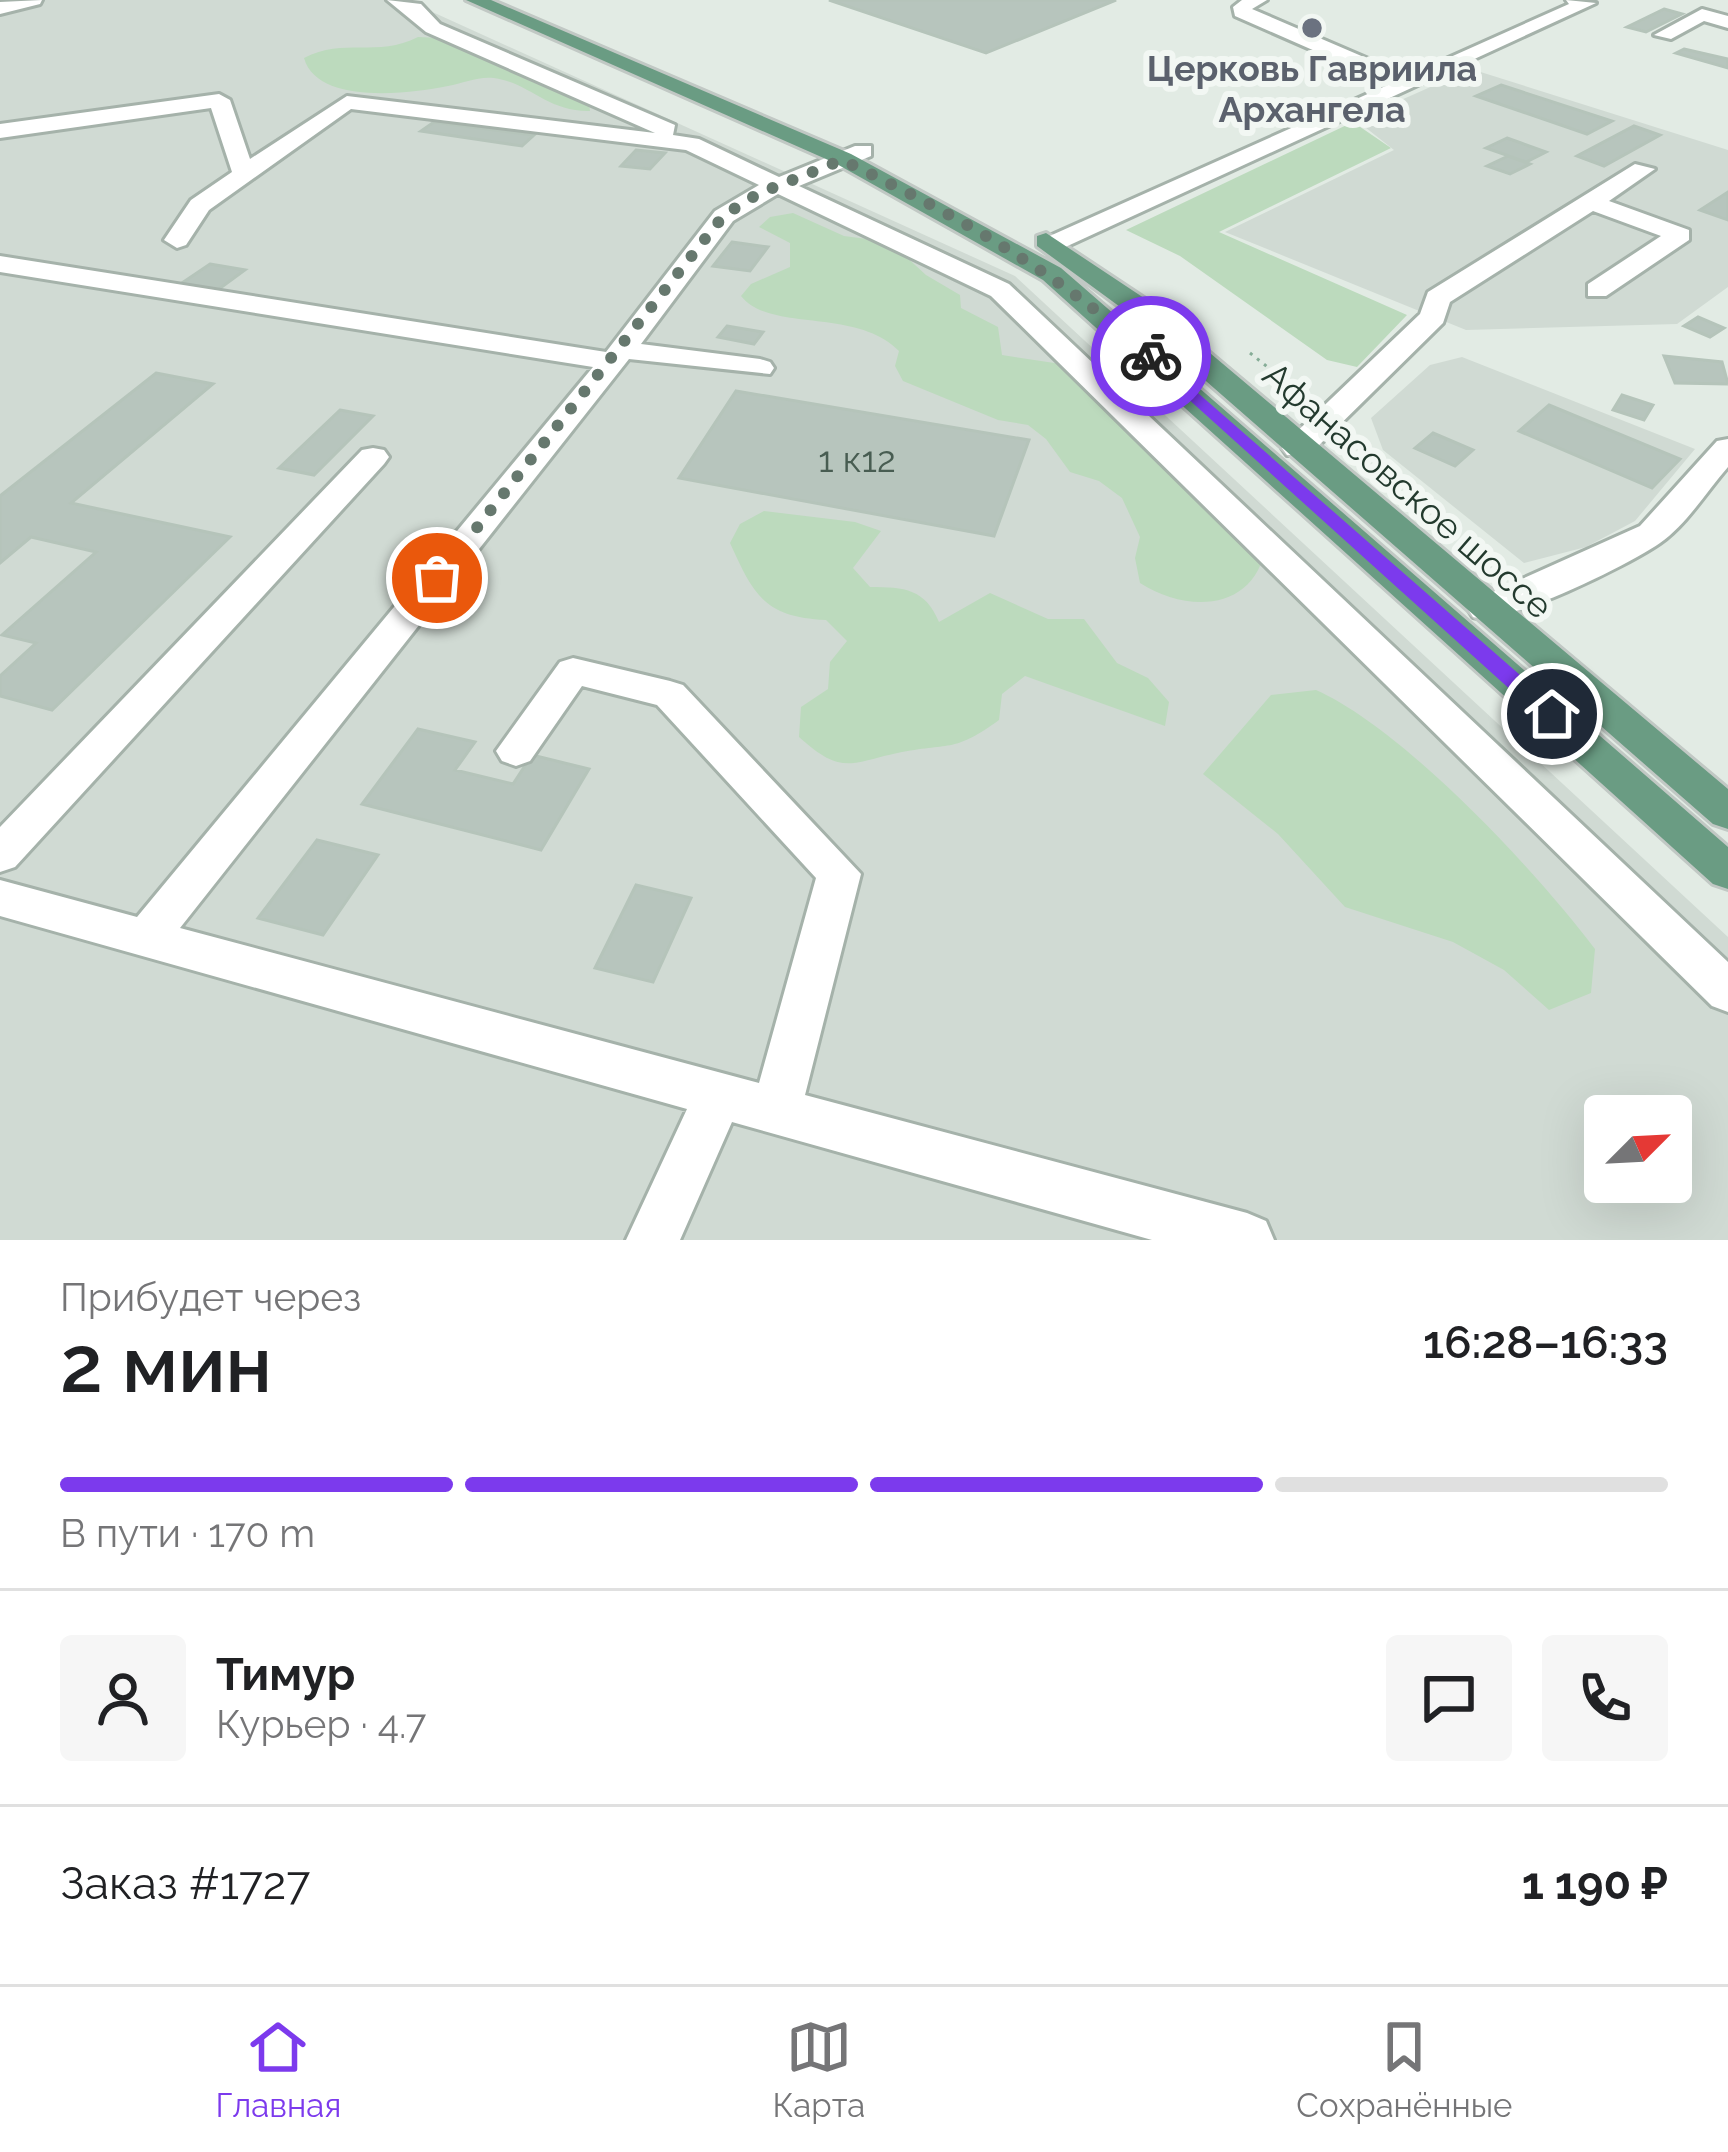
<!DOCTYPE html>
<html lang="ru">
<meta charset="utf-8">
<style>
:root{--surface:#fff;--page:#f6f6f6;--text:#202124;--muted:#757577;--line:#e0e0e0;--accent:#7c3aed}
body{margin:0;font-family:Raleway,sans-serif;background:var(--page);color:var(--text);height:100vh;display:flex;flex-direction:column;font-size:45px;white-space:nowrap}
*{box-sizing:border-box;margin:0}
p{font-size:39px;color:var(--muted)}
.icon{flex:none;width:66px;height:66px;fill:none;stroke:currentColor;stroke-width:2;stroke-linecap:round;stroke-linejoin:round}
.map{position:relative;height:1240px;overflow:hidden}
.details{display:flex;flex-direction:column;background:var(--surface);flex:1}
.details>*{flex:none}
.needle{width:78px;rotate:66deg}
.fabs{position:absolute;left:1584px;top:1095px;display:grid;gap:24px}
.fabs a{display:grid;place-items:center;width:108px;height:108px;border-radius:12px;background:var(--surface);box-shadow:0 12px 48px #0002;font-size:60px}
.pin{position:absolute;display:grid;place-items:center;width:102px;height:102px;color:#fff;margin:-51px;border:6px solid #fff;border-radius:50%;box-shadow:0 3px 12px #0007}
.courier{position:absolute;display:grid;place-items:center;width:120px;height:120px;margin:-60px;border:9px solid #7c3aed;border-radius:50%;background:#fff;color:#222;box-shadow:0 3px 15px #0007}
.summary em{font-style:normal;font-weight:600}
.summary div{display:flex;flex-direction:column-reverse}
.summary{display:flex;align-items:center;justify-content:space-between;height:204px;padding:0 60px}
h1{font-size:78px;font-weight:600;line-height:90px}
.bar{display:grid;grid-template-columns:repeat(4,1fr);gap:18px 12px;align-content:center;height:144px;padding:0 60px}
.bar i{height:15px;border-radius:9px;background:var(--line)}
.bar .selected{background:var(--accent)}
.bar p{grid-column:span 4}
.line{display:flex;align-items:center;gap:30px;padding:0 60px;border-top:3px solid var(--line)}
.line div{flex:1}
.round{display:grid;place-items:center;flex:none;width:126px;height:126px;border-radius:12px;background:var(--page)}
.tab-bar{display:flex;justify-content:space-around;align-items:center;height:168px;border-top:3px solid var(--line);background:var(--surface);font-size:33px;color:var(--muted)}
.tab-bar a{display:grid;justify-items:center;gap:6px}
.tab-bar .selected{color:var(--accent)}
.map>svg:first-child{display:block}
.built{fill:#d0dad3;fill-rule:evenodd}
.green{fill:#bcdabd}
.building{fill:#b7c5bd;stroke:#b5c4ba;stroke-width:3}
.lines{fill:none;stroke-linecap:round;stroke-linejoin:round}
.minor-casing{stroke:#a5b2aa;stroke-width:6}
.major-casing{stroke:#c1c8c4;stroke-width:6}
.path{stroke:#85ac96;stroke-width:3;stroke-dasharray:3 6;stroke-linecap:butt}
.minor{fill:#fff;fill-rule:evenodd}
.major{fill:#6a9c83;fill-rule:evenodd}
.route{fill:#7c3aed}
.done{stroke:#66786e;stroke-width:12;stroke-dasharray:0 21.6}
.worship-dot{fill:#6b7280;stroke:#f2f7f3;stroke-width:4.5}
.labels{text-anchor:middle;stroke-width:12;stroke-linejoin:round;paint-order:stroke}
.far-worship-label{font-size:36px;font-weight:bold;fill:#5b616d;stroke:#f2f7f3}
.number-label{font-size:36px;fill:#485d52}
.far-street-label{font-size:36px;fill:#233a2e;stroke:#f2f7f3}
</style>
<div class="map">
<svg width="1728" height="1240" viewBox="0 0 1728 1240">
<rect width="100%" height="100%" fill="#e2ebe4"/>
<path class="built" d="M23 0H406L1015 276 1728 937V1240H0V5ZM1605 1116H1671V1182H1605Z
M1471 69 1728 150V287L1677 324 1466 330 1225 232 1394 150 1356 120Z
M1462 357 1695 449 1635 521 1586 547 1524 563 1383 450 1371 418 1430 365Z"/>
<path class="green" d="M418 37 440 38 589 104 590 111C547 112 530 83 494 78 479 76 463 83 448 86 409 94 317 105 304 58 344 37 377 58 418 37Z
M1353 122 1391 148 1219 232 1407 315 1357 367 1327 360 1180 256 1126 230Z
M793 213 844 236 890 242 926 275 960 295 961 308 998 327 1002 355 1081 367 1124 404 1148 415 1266 544C1257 611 1188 614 1140 583L1135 558 1140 537 1122 498 1099 481 1070 472 1046 439 1028 425 998 420 903 381 895 366 899 351C856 307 770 333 741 296L751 284 790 267V243L759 227 770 217Z
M764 511 855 522 881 531 853 568 870 587C905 587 925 589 939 622L990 593 1048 619H1084L1117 663 1148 678 1169 702 1165 726 1025 676 1002 694 999 720C955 752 951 743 902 752 852 762 843 777 799 737L801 707 828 689 830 662 847 641 826 620C765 617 754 596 730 543L740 524Z
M1316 690C1405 730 1535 870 1595 949L1591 993 1549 1010 1504 970 1453 942 1345 907 1278 834 1203 774 1271 695Z"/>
<path class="building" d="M829 0H1116L986 53Z
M1664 9 1682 14 1646 32 1627 27Z
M1684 49 1728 59V68L1676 53Z
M1501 85 1612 121 1587 134 1476 96Z
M434 122 534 135 522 146 421 131Z
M1634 126 1660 135 1604 166 1577 156Z
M1507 138 1521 143 1546 152 1526 162 1486 148Z
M636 150 665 153 650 169 621 166Z
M1508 156 1530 164 1510 174 1487 166Z
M1728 192V220L1700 210Z
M732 242 768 247 750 271 713 266Z
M210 264 245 270 215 292 179 285Z
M1698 317 1724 328 1710 337 1684 326Z
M727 326 763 332 754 344 718 337Z
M1664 356 1722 362 1728 384 1675 383Z
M156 373 213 384 71 503 230 537 52 710 0 696V676L36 643 2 635 96 552 31 537 0 563V496Z
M736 391 1029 440 994 536 679 478Z
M1622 395 1653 405 1644 420 1613 410Z
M1549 405 1680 459 1652 488 1519 431Z
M340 410 373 416 314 475 279 468Z
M1433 433 1473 450 1455 466 1415 448Z
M418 729 475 742 455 770 513 784 532 755 589 769 541 850 362 804Z
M317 840 378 855 323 935 258 918Z
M636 885 691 898 653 982 595 968Z"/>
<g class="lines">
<g class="minor-casing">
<path id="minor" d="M42 0 40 4 0 14V2Z
M387 0 421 4 440 24 675 125 673 135 699 139 779 177 855 146H871V156L799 186 1009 284 1728 962V1012L1712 1006 991 296 778 194 733 221 641 344 760 359 770 362 774 368 770 374 629 359 180 928 759 1083 816 878 657 705 582 686 530 761 516 766 502 761 496 751 560 662 573 658 670 681 683 685 861 874 805 1095 1247 1213 1266 1221 1274 1240H1152L732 1122 680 1240H626L687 1109 0 916V880L137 917 593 367 0 272V256L606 352 715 211 759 185 686 150 351 109 209 210 186 245 177 248 164 240 191 200 232 172 211 108 0 138V124L219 94 230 100 250 159 347 96 655 133 426 32Z
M1242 0H1267L1252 9 1408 76 1569 4 1566 0 1596 3 1061 249H1043V239L1390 84 1235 16 1233 7Z
M1702 9 1728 16V28L1704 21 1671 39 1654 35Z
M1635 164 1655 169 1609 201 1689 230V240L1606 296H1588V284L1661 236 1593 211 1450 302 1443 323 1309 455H1287L1282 448 1287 441 1420 314 1428 292Z
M1728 439V467C1707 491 1686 525 1660 543 1630 564 1506 626 1473 617L1468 609 1473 601 1640 526 1717 441Z
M373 448 384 450 389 457 384 464 15 867 0 872V827L362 450Z"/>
</g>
<g class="major-casing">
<path id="major" d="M466 0H491L851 154 1061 268 1728 847V889L1713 884 1043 280 835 163Z
M1046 233 1147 300 1728 789V829L1713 824 1127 312 1037 246V236Z"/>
</g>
<path class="path" d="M1250 353 1280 377"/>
<use href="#minor" class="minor"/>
<use href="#major" class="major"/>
</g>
<path class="route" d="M1151 352 1559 709V720H1544L1145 360Z"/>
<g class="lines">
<path class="done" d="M437 578 724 215 758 194 842 160C959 216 1053 270 1151 356"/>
</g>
<circle class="worship-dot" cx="1312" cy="28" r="12"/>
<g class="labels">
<g class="far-worship-label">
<text x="1312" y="81">Церковь Гавриила<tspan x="1312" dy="41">Архангела</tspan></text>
</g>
<g class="number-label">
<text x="857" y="472">1 к12</text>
</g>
<g class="far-street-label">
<text transform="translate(1408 490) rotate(41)" y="13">Афанасовское шоссе</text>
</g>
</g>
</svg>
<div class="fabs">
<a><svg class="needle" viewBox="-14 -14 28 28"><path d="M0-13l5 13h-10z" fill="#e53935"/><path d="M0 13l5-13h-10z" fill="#757577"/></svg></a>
</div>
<div class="pin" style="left:437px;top:578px;background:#ea580c"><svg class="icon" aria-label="bag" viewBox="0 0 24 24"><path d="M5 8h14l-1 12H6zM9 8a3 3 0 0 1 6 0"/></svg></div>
<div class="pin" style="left:1552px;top:714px;background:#1f2937"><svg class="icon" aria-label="home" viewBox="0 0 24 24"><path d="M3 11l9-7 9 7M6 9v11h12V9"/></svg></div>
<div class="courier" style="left:1151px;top:356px"><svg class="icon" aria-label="bike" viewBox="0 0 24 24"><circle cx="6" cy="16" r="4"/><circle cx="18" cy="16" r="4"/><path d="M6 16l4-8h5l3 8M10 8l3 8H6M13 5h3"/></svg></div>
</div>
<section class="details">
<div class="summary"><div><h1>2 мин</h1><p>Прибудет через</p></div><em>16:28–16:33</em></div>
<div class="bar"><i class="selected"></i><i class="selected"></i><i class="selected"></i><i></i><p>В пути · 170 m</p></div>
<div class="line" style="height:216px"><a class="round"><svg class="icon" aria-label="person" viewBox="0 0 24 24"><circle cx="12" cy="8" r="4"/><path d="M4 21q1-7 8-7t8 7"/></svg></a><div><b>Тимур</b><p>Курьер · 4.7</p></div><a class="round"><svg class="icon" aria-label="chat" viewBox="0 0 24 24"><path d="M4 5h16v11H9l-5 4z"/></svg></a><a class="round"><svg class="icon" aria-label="phone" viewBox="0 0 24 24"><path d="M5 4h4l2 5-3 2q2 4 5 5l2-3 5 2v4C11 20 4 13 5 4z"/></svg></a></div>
<div class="line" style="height:156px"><div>Заказ #1727</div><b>1 190 ₽</b></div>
</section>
<nav class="tab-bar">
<a class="selected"><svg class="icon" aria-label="home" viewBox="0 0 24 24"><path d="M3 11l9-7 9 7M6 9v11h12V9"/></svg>Главная</a>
<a><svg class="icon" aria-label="map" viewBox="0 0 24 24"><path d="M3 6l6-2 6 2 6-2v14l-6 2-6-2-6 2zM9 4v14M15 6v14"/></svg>Карта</a>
<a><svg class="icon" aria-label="saved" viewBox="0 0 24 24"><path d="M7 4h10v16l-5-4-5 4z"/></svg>Сохранённые</a>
</nav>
